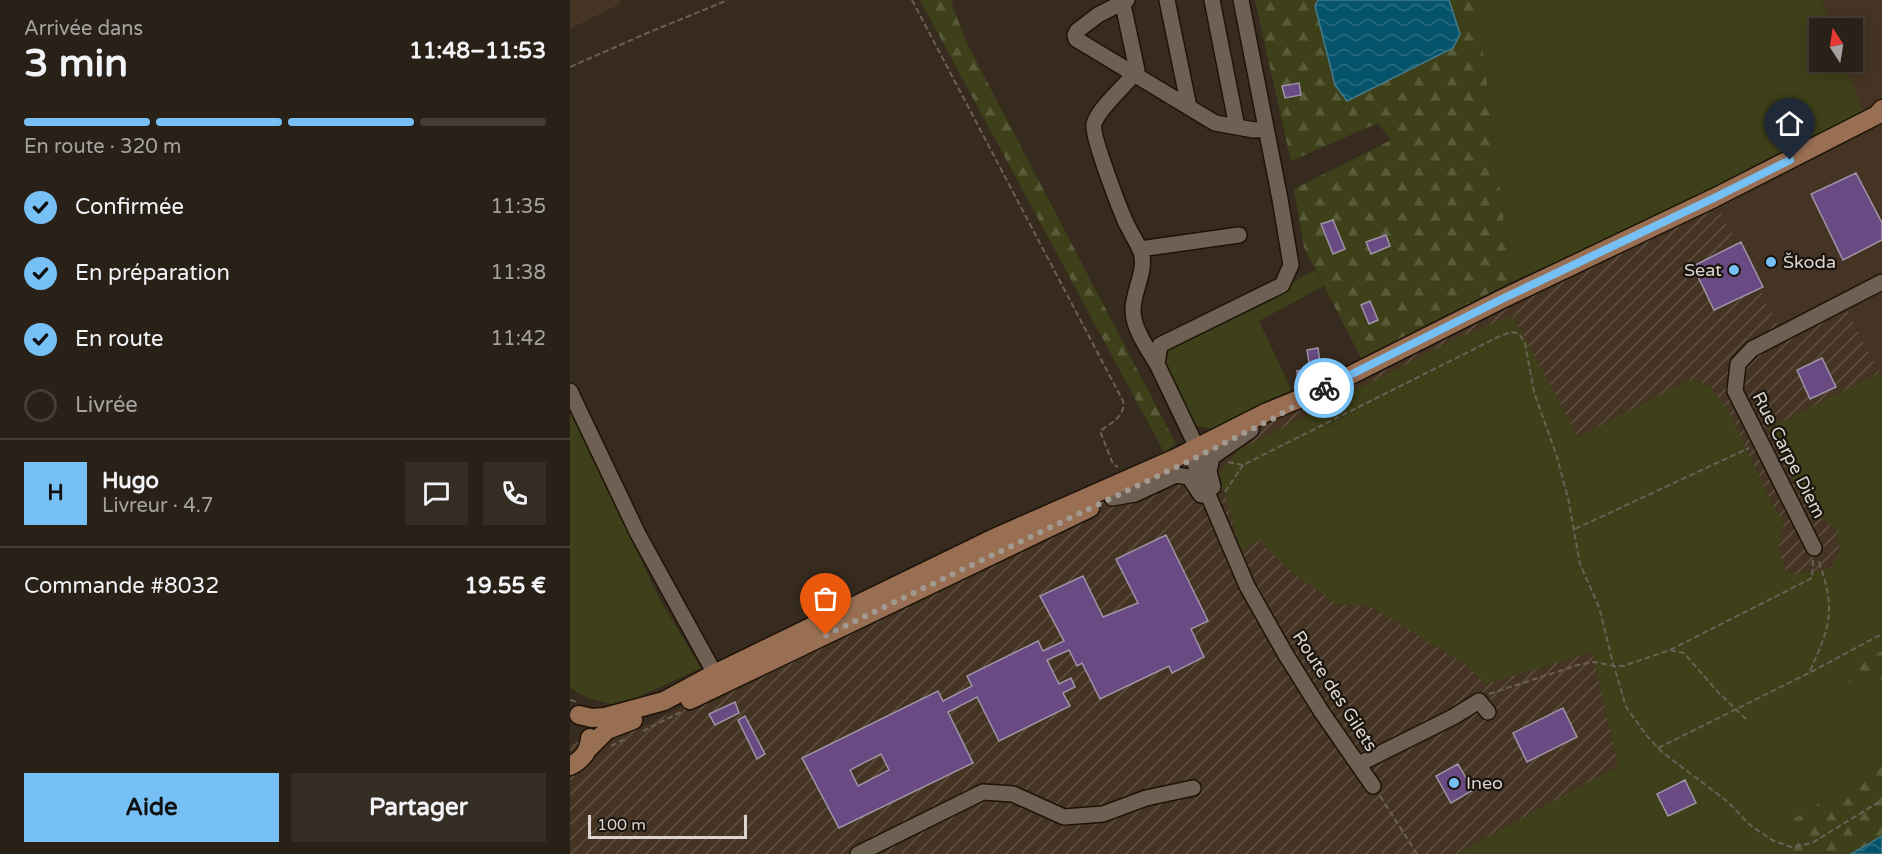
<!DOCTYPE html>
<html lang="fr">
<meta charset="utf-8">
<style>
:root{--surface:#292017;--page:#352d24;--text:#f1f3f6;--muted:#a5a3a1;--line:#453e36;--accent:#76c0f6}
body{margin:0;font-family:"Varela Round",sans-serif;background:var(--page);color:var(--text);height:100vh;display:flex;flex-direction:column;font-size:22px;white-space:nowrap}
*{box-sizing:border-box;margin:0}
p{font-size:20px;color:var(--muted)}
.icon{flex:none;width:33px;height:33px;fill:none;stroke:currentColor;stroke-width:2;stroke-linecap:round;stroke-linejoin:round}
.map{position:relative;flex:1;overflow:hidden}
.details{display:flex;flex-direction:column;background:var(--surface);width:570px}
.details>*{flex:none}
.needle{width:39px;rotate:348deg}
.controls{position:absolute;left:1239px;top:18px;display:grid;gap:12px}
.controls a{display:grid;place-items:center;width:54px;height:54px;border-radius:0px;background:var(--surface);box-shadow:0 3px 15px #0003,0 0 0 2px var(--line);font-size:30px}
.scale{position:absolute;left:18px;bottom:15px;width:159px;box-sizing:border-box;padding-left:6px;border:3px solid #dcd4cd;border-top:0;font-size:16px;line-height:21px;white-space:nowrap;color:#dcd4cd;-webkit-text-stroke:4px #1a140f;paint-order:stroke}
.pin{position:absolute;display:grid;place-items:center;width:51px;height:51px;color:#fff;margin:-62px -26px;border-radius:50% 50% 50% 0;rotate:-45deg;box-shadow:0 0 6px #0007}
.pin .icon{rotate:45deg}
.courier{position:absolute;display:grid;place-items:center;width:60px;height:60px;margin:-30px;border:4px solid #76c0f6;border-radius:50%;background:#fff;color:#222;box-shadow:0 2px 8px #0007}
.overview em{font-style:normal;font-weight:700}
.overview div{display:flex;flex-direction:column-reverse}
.overview{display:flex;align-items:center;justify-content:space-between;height:102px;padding:0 24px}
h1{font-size:39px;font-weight:700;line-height:45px}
.bar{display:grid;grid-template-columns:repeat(4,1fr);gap:9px 6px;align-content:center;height:72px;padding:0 24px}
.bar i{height:8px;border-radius:4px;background:var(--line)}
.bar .active{background:var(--accent)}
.bar p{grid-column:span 4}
.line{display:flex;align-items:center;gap:15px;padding:0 24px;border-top:2px solid var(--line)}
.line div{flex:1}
.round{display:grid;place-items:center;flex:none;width:63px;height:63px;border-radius:0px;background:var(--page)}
ol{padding:0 24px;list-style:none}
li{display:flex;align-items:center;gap:18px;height:66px}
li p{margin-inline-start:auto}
li .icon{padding:6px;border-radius:50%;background:var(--accent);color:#111;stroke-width:4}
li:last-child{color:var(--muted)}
li i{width:33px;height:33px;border:3px solid var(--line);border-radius:50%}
.cta{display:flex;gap:12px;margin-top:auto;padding:12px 24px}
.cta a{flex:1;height:69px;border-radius:0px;background:var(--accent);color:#111;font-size:24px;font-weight:700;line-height:69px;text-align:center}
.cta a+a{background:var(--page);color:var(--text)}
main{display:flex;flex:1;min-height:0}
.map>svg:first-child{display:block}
.built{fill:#453423}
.industrial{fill:url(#industrial-furrows)}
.green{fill:#3d4018}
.forest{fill:url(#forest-firs)}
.water{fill:url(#water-waves);stroke:#467a88;stroke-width:1.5}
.building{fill:#694a83;stroke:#9e95a6;stroke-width:1.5;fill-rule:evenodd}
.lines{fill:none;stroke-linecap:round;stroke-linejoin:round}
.minor-casing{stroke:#1e1308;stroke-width:18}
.major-casing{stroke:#1e1308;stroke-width:21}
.path{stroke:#6b6056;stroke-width:2;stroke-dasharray:6 3;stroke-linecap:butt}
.minor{stroke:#6e6053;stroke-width:15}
.major{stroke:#996f53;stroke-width:18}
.done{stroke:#a29990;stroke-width:6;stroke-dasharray:0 10.8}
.route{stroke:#76c0f6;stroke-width:8}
.poi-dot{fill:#76c0f6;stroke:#1a140f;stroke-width:2}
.labels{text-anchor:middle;stroke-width:4.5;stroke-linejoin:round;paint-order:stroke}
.poi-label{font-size:18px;fill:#dcd4cd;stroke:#1a140f;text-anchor:start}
.street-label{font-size:18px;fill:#dcd4cd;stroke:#1a140f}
</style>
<main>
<section class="details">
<div class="overview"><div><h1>3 min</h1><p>Arrivée dans</p></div><em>11:48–11:53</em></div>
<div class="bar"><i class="active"></i><i class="active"></i><i class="active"></i><i></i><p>En route · 320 m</p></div>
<ol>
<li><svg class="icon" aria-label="check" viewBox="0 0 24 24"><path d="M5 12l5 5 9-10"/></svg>Confirmée<p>11:35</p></li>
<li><svg class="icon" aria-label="check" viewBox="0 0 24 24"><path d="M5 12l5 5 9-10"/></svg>En préparation<p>11:38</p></li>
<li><svg class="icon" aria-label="check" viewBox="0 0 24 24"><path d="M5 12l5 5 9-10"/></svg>En route<p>11:42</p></li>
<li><i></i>Livrée</li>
</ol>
<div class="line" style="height:108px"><b class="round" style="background:var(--accent);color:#111">H</b><div><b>Hugo</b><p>Livreur · 4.7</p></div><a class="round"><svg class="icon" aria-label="chat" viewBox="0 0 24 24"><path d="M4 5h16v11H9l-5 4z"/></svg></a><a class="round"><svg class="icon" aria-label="phone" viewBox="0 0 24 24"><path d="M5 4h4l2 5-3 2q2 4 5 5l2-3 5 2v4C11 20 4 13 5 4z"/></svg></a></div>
<div class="line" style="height:78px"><div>Commande #8032</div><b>19.55 €</b></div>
<div class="cta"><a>Aide</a><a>Partager</a></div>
</section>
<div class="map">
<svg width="1312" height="854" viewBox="0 0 1312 854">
<defs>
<pattern id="industrial-furrows" width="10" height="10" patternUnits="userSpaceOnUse" patternTransform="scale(1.5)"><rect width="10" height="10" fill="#453423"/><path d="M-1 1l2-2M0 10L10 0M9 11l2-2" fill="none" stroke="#5f5042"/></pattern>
<pattern id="forest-firs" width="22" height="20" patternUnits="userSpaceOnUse" patternTransform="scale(1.5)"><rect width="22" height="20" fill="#3d4018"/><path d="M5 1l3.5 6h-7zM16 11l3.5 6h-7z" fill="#585b38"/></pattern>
<pattern id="water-waves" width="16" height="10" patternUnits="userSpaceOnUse" patternTransform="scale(1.5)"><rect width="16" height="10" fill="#06546b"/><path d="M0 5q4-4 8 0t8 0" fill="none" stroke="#2a6c7f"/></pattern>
</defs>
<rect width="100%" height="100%" fill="#372b1f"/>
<path class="built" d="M0 0H51L52 3 0 29Z
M1252 0H1312V378L1273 302 1211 332 1144 198 1295 121 1274 62H1282V28H1262Z"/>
<path class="industrial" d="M1144 198 1211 332 1273 302 1312 378V836L1281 854H0V745L34 732 71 728 151 685 681 430Z"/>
<path class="green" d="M907 0H1252L1262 28H1250V62H1274L1293 114 1089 216 941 282Z
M745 270 754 286 689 321 723 393 645 430 630 426 624 427 595 366V350Z
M943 316 1008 437 1121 379 1141 387 1159 412 1200 499 1214 524 1208 548 1215 570 1225 574 1262 568 1270 549 1267 531 1254 519 1240 512 1197 429 1309 373 1312 378V763L1223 820 1222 854H886L1048 766 1022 652 916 684 895 664 800 606 766 604 713 565 689 540 671 550 649 473 669 450 889 337Z
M0 408 88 596 131 668 49 706 20 699 0 688Z"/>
<path class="forest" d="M350 0H383L382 6 399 47 606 444 594 452Z
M685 0H907L941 282 792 360 734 247 724 189 821 140 808 123 721 161Z
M1312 651V679L1279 682 1282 668Z
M1312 763V836L1281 854H1222V820Z"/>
<path class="water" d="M748 0H879L890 34 883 48 777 101 765 85 745 6Z
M1312 836V854H1281Z"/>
<path class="building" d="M729 83 731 95 715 98 712 86Z
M1286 173 1312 223V240L1273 260 1241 194Z
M763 220 775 249 763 254 751 224Z
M816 235 820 246 801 254 796 242Z
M1171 242 1193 287 1144 310 1123 266Z
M800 301 808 320 799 324 791 305Z
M748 348 752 377 728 381 727 371 740 369 737 350Z
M1252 358 1266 387 1240 399 1227 370Z
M596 535 638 621 621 629 634 657 602 673 599 666 530 699 512 663 507 666 499 650 477 660 489 684 501 678 505 687 493 693 500 706 429 741 407 697 378 712 403 763 269 828 232 758 368 691 373 701 402 686 397 676 468 641 473 651 494 641 470 596 513 576 533 617 568 603 546 559ZM311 754 319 770 288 786 280 770Z
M165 702 169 713 145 725 139 714Z
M993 708 1007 737 957 762 943 733Z
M175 716 195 754 187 759 168 720Z
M888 764 903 790 881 803 866 776Z
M1115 780 1126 803 1098 816 1087 794Z"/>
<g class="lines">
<g class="minor-casing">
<path id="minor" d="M552 0 567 70C556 86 528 108 524 124 521 135 550 209 556 223 561 233 567 242 571 252 577 270 563 291 563 310 563 329 578 349 587 364
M557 0 528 15 507 31 505 35 506 39 645 123 684 130 696 129
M597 0 619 107
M642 0 667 127
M570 249 669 235
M0 391 68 534 150 683
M619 450 677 586 716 655 751 711 803 786
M631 456 587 364 590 345 712 285 721 265 710 199 671 0
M643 487 639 471 642 457 681 430
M542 498 565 494 606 475 619 477 631 495
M1244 548 1165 391 1168 364 1182 349 1312 282
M789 764 883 717 909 701 918 712
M288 854 413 792 443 794 494 817 533 814 576 798 623 788"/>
</g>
<g class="major-casing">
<path id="major" d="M120 700 520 508
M9 715 22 718 35 717 94 701 144 674 422 539 606 458 695 413 751 390 932 299 1144 198 1307 115 1312 109
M18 749 37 730 63 720
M0 766C12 760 19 752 20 738"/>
</g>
<path class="path" d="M342 0 553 401C556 416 541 423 530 431L543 464 548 467
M0 67 75 34 158 0
M658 462 673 465 932 335 942 332 949 334 955 343 964 392 987 457 998 498 1010 564 1029 607 1042 659 1056 707 1077 736 1092 752 1158 802 1180 825 1202 840 1221 847 1242 843 1312 800
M655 492 673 465
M1005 529 1179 448
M1100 650 1114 653 1146 690 1178 721
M1240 671C1261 624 1266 609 1248 559
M919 694 1008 665 1025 662 1044 666H1053L1100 650 1242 578 1243 560
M0 700 7 702
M73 731 111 712
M41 746 57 738
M1088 748 1239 673 1312 634
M810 796 847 854"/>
<use href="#minor" class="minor"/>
<use href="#major" class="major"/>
</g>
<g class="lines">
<path class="done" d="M256 635 623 459 704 418 754 388"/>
<path class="route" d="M754 388 932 299 1144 198 1220 160"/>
</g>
<g class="poi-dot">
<circle cx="1201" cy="262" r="6"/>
<circle cx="1164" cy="270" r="6"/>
<circle cx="884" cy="783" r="6"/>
</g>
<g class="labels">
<g class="poi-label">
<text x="1213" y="268">Škoda</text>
<text x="1152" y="276" text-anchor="end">Seat</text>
<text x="896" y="789">Ineo</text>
</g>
<g class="street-label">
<text transform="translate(1219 455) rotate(63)" y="6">Rue Carpe Diem</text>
<text transform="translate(765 691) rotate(57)" y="6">Route des Gilets</text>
</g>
</g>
</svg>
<div class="controls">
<a><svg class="needle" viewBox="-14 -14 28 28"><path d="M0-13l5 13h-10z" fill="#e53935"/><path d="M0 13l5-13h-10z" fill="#a5a3a1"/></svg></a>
</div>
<div class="scale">100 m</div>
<div class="pin" style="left:256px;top:635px;background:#ea580c"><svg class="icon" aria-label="bag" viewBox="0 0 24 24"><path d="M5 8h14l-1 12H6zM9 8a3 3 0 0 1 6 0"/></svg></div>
<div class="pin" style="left:1220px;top:160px;background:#1f2937"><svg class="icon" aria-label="home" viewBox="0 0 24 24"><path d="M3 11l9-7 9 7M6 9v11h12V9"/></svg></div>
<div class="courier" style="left:754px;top:388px"><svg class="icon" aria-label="bike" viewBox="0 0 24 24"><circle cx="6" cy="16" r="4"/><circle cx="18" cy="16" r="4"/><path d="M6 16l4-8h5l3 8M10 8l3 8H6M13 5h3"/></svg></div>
</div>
</main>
